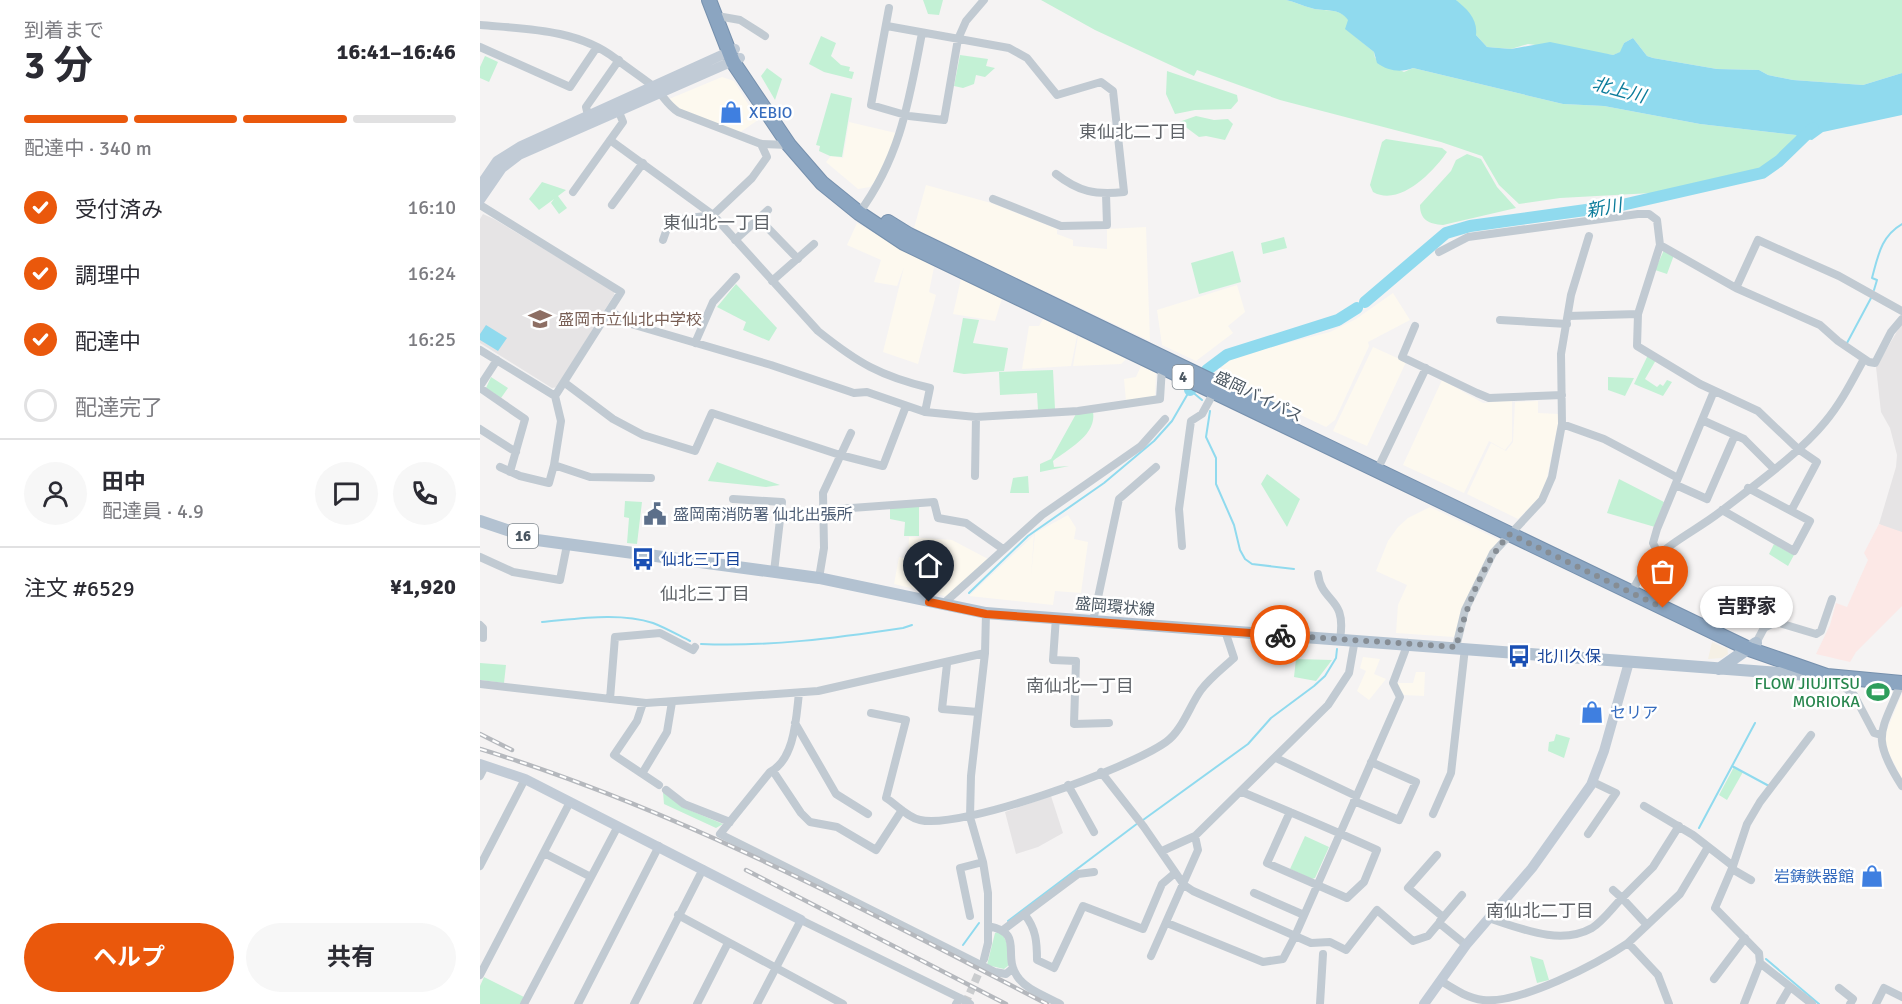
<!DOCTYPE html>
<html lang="ja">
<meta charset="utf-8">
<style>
:root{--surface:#fff;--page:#f7f7f7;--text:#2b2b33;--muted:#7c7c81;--line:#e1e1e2;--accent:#ea580c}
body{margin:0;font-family:Signika,"Noto Sans JP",sans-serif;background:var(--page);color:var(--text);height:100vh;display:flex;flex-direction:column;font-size:22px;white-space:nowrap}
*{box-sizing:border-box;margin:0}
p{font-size:20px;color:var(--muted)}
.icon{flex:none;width:33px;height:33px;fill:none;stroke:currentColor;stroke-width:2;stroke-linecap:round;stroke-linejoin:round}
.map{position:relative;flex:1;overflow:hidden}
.side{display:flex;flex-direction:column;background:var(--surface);width:480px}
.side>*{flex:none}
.pin{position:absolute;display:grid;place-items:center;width:51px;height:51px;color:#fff;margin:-62px -26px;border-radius:50% 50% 50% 0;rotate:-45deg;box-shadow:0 0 6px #0007}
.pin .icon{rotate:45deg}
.courier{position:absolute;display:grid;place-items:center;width:60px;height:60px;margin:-30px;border:4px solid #ea580c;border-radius:50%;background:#fff;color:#222;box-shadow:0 2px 8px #0007}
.bubble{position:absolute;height:42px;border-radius:21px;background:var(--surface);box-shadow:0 2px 4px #0004;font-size:20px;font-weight:700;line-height:42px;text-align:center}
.headline em{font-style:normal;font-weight:700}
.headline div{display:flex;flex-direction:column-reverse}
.headline{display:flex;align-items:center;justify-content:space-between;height:102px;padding:0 24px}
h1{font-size:39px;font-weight:700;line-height:45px}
.bar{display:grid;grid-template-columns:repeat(4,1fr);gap:9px 6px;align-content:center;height:72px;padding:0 24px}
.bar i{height:8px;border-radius:4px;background:var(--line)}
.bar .current{background:var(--accent)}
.bar p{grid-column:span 4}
.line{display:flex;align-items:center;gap:15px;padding:0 24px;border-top:2px solid var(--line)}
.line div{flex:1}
.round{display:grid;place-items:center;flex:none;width:63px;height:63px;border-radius:32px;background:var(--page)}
ol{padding:0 24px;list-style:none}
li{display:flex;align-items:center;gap:18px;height:66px}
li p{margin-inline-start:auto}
li .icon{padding:6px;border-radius:50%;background:var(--accent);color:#fff;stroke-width:4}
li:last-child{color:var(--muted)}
li i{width:33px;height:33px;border:3px solid var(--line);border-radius:50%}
.cta{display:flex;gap:12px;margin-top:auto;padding:12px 24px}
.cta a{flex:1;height:69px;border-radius:36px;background:var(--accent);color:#fff;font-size:24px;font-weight:700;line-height:69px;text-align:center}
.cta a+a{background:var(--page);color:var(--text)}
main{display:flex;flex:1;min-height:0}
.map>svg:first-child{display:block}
.commercial{fill:#fdf9ef}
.education{fill:#e6e4e5}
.medical{fill:#fce8e6}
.green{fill:#c3f1d5}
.sand{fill:#f5f0e5}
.water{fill:#90daee}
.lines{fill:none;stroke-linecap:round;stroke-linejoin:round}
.stream{stroke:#90daee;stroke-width:2}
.river{stroke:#90daee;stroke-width:12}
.street-tunnel{stroke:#caccce;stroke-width:8;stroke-dasharray:8 4;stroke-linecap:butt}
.highway-casing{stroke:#7690ad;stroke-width:16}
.street{stroke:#c1cad2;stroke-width:8}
.secondary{stroke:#c1cbd6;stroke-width:10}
.primary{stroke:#b3c2d1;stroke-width:12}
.highway{stroke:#8ba5c1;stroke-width:14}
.rail-casing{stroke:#b5b8bd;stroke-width:4.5}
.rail{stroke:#fff;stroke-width:2;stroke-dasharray:7;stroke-linecap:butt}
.done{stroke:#868d94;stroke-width:6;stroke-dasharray:0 10.8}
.route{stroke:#ea580c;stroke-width:8}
.labels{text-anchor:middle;stroke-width:5;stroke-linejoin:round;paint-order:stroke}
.shield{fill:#fff;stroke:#808990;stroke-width:1.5}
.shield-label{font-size:15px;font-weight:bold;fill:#4a5661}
.shop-label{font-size:16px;fill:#366cbe;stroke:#fff;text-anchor:start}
.education-label{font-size:16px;fill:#785e54;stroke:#fff;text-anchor:start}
.street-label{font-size:16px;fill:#4a5661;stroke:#fff}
.service-label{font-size:16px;fill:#4e5e75;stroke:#fff;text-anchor:start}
.transit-label{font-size:16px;fill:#164399;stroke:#fff;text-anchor:start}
.leisure-label{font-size:16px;fill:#27864d;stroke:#fff;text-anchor:end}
.water-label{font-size:18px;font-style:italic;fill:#0c7c9b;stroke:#fff}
.neighbourhood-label{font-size:18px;fill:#5f6368;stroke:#fff}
</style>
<main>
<section class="side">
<div class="headline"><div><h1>3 分</h1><p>到着まで</p></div><em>16:41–16:46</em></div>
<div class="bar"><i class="current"></i><i class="current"></i><i class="current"></i><i></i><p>配達中 · 340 m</p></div>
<ol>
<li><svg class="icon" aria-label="check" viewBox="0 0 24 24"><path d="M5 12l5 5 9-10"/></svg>受付済み<p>16:10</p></li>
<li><svg class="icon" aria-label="check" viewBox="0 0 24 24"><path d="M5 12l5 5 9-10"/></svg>調理中<p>16:24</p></li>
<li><svg class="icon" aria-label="check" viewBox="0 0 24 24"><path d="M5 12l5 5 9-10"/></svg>配達中<p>16:25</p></li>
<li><i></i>配達完了</li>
</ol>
<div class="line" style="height:108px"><a class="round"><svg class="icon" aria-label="person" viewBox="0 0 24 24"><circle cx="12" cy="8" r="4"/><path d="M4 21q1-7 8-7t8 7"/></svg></a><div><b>田中</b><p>配達員 · 4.9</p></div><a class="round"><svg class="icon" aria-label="chat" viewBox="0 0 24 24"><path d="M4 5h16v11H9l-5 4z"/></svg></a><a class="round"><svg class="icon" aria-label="phone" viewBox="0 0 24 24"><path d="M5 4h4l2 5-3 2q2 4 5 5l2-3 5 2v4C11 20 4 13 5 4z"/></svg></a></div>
<div class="line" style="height:78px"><div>注文 #6529</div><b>¥1,920</b></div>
<div class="cta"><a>ヘルプ</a><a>共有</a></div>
</section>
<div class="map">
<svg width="1422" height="1004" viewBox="0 0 1422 1004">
<rect width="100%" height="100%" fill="#f5f3f3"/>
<path class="commercial" d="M242 77 254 81 278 120 259 133 200 109 189 99Z
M369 122 416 133 404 170 390 187 378 189 346 162 351 156 363 158Z
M446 185 511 203 577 229V234L593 240V246L627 249V229L666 227 670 341 567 292 568 290 566 292 434 228Z
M377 223 454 267 449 292 456 295 438 364 403 352 424 267 417 286 394 282 401 260 367 245Z
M481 279 522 298 515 321 473 314Z
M757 285 765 312 748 326 753 333 716 361 682 345 677 310Z
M913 293 930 320 888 342 889 346 855 420 846 427 736 375 749 358 850 332 876 319Z
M563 319 597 336 591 366 542 369 549 326H559Z
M598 336 646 359 641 364 593 366Z
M893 347 926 362 887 446 853 431Z
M661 366 676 373 675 397 646 401 644 379 656 377Z
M962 380 1003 403 1032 400V441L1025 450 1009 441 984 493 923 465Z
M1058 401V413L1079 414 1078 424 1066 482 1059 498 1038 519 987 494 1011 443 1026 451 1033 442 1035 402Z
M950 507 1019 540 986 599 974 637 916 633 918 605 927 585 896 571 908 541 918 527 928 518Z
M588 515 596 528 594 539 608 542 601 593 575 591 573 605 489 596 554 535 551 577 555 533Z
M429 537 472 540 508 559 469 597 414 584 419 557 428 559Z
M883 657 900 659 894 674 906 679 889 700 877 691 886 671 880 668Z
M936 672H945L944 696 924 695 917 685 918 683H933Z
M1422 694V779L1408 751 1404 737Z"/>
<path class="education" d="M3 214 14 219 134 291V295L77 387 72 388 0 343V219Z
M1422 323V532H1416L1399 524 1416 467 1417 455 1410 428 1401 412 1396 367Z
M571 796 583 833 558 847 536 854 525 812Z"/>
<path class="medical" d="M1399 524 1422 532V606L1376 652 1370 662 1336 654 1350 625 1356 603 1367 607 1388 560 1384 553Z"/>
<path class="green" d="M443 0H463L459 15 448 14Z
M561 0H806C815 2 823 6 831 8 845 12 859 7 869 20L866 29 894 52 895 58 924 72 933 68 1083 104 1124 106 1220 124 1316 135 1318 138 1281 168 1172 193 1080 198 1039 204 1019 185 1002 156 961 142 800 100 717 70 714 76 615 30Z
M976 0H1422V73L1383 85 1313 80 1288 75 1279 70 1237 69 1173 58 1167 56 1153 38 1144 43 1141 52 1133 55 1048 44 1031 49 1007 47 996 35Z
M341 36 356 43 351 56 361 65 370 67 369 71 374 72 372 79 344 72 329 64Z
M480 55 508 59 506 66 515 68 505 77 496 75 494 84 483 88 474 86Z
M5 56 18 62 9 82 0 78V67Z
M287 68 302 79 295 100 281 76Z
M687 71 757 95 758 101 751 109 715 110 695 114 686 94Z
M351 93 372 98 362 157 350 156 339 151 340 146 336 145Z
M716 116 734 120 748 119 753 124 745 140 726 136 719 137 699 122Z
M906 139 962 148 967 152C953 172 920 207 893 192L890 185 902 142Z
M987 154 1001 159 1017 187 1036 208 963 225C949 224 940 220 940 205L971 171 976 160Z
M62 182 86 190 78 196 87 208 79 214 71 203 74 199 59 210 49 199Z
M804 237 807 248 783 254 781 243Z
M1184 250 1194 255 1187 274 1175 270Z
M753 251 761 282 719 294 711 263Z
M256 284 297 328 289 341 263 330 266 322 237 307Z
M483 318 499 320 493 343 528 348 524 371 484 374 473 372Z
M1168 355 1176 360 1165 379 1177 387 1180 384 1183 386 1187 380 1192 382 1183 396 1154 384Z
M573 370 575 409 558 410 557 393 520 395 519 372Z
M11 377 28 388 21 398 6 388Z
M1128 377 1154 378 1145 396 1128 390Z
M613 412C617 435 588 449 573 461L574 467 589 466 560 472V464L571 459 596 414Z
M237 462 300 485 286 487 228 481Z
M787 474 820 499 807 527 781 484Z
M548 476 549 493H530L533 478Z
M1139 479 1184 502 1175 527 1127 513Z
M145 501 162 502 157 544 147 543 149 518 144 517Z
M439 506V536H424L425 522 410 519V508Z
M1294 544 1314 555 1308 566 1289 554Z
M816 659 852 660 836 681 814 677Z
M0 663 26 665 24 683 0 680Z
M1076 734 1090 738 1084 758 1068 751 1069 742 1074 741Z
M1254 767 1263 772 1247 800 1239 795Z
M183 792 202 807 243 824 236 828 184 804Z
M825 836 849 847 835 878 832 879 810 869Z
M518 932C531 939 526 953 529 965L524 969 507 965 515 933Z
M1050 956 1063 960 1069 980 1057 983Z
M4 977 44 997 40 1004H0V986Z"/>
<path class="sand" d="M1232 642 1245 648 1247 644 1248 654 1242 658 1228 659Z"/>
<path class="water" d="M806 0H976C987 9 998 19 996 35L1007 47 1031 49 1070 42 1133 55 1140 52 1144 43 1153 38 1167 56 1173 58 1237 69 1279 70 1288 75 1313 80 1383 85 1422 73V115L1343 132 1332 140 1318 138 1316 135 1220 124 1124 106 1083 104 933 68C921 73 908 71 897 63L894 52 865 29 868 20C859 7 845 12 831 8 823 6 815 2 806 0Z
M6 325 27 338 18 351 0 340V334Z"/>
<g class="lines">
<path class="stream" d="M1394 290 1397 280 1392 278C1398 256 1401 236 1422 224
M1367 343 1391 298
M730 411 726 437 736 458V484L754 525 760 550 765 559 772 564 814 569
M489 593 548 536 624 483 674 441 692 421 710 390 722 400
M62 622C97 619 139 612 173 623 186 628 198 635 210 641
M221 644C288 647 356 638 423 628L432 625
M1252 766 1289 786
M663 820 768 744 791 718 834 686 845 676 856 658 857 649
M1219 828 1275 723
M528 921 658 823
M483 945 499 923
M1286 959 1339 1004"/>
<path class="river" d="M885 302 966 233 990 226 1142 205 1282 173 1299 161 1333 128
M727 370 747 355 858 320 877 308
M710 390 711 389"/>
<path class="street-tunnel" d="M485 1004 504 961"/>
<g class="highway-casing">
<path id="highway" d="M229 0 253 62 309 145 342 183 379 213 424 243 1269 649 1347 676 1422 683
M408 222 429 235 806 417"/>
</g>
<path class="street" d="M409 8 391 105 429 116 464 120 478 39 486 21 504 0
M243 17 260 20 285 36
M0 25C46 29 98 29 136 59 148 68 161 77 173 86 183 95 187 105 198 112L281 144 309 145
M407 26 529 48 547 58 577 95 621 82 633 91 644 192C615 195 599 192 576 174
M0 47 90 87 117 47
M108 115 106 107 139 60
M130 140 233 215 338 331C378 363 400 376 450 388L445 412
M93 192 143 122 139 112
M513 199 581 226 627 225 626 194
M0 205 141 292 75 396
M132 205 163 163
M379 213C421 156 429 100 442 33
M279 219 318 259
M183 240 189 223 194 220 233 215 272 178 287 157 281 144
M255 240 288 210
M959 252 988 237 1158 214H1169L1177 220 1180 245
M292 281 334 244
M1256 288 1340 325 1358 341 1389 362 1395 363 1411 332 1422 319
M130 311 151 324 291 365 374 393 387 392 445 412 496 417 598 411 680 399 682 367
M1158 314 1157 346 1220 384 1278 411 1318 449 1337 462 1311 511
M1088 316 1158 314 1180 245 1256 288 1278 240 1359 276 1422 311
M1020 320 1087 324
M935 326 922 357 997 393 1009 398 1082 395
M215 343 233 302 256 277
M0 350 75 396 81 421 74 465 110 477 171 478
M85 383 133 419 163 435 215 451 232 413 360 455 403 466 426 406
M0 386 17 360
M0 388 45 419 30 472
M1222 420 1264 439 1293 468
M1082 424 1124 439 1198 478
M0 429 36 452
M901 462 946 368
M20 467 40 476 69 483 74 465
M495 476 496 417
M1196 485 1227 499 1255 435
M253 499 302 502 294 572
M344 510 454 502 458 518 486 523 523 549
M1242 510 1314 551 1330 521 1268 488
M702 546 699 509 711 421 722 414 734 392
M1178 553 1173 543 1177 529 1234 391
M0 557 33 572 80 580 87 545
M838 574C842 604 867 596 860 639
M339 578 344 548 343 493 371 433
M1155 586C1172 549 1209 536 1240 512 1273 486 1319 454 1345 422 1361 403 1372 381 1384 359
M462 605 562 515 661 446 685 419
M576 617 573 660 596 661 594 724 629 723
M613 621 639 499 676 467
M0 625 3 628V638
M1276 643 1284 628 1296 622 1336 634 1341 631 1352 599
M976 647 985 610 1013 553 1062 500 1072 477 1082 424 1081 354 1091 295 1109 236
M467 664 462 709 498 712
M1422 681C1402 732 1389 735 1422 786
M0 684 166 703 338 691 505 653
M1363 686 1374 695 1394 733 1401 735
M319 693C316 718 315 759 290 772L240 834 515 972 526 974 532 969
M130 699 135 637 180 633 213 650 215 647
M163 703 157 721 134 755 179 785
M391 713 426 720 406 798C417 805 427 817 440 820 481 830 650 768 686 742 702 731 710 705 721 690 730 678 743 668 754 658L745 631
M315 723 356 794 388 814
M796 758 876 796
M293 771 321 813 330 822 357 827 396 850 422 810
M163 772 187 732 192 702
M621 772 664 827 704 885 713 891 831 943 850 942 866 950 897 910 933 941 948 936 959 923 986 945
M0 776 5 766
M588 785 614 832
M186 790 204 804 250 822
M762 792C808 811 853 830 897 850L884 882 867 898 787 863 810 812
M874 801 919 820 936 782 891 762
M1164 806 1213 835 1253 866 1267 824 1280 802 1331 735
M953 814 971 773 985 648
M1108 834 1136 793 1113 782
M682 851 715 836 848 705 869 673 875 639
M64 853 111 877
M957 855 928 888 963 917
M0 866 45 779
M1253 866 1235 908 1279 953 1280 963 1332 1004
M1252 869 1271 880
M1133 890 1142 898 1173 867 1199 826
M774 893 824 915
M198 915 363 1004
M545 915C556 929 557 942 557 960L574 968 603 906 663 929 682 884 695 873
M490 916 480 868 503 862
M1008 918C1040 928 1080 946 1112 928 1123 921 1133 907 1142 898L1167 925
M960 921 982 895
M687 923 783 962 803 959 815 936 920 697 913 683 928 643
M508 926C545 933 522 954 537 976 546 990 566 996 580 1004
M523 930 598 874 614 872
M1148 943 1200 894 1228 847
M671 956 718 850 715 836
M504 959 508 943V893L503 862 490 817 491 776 505 653 506 613
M0 975 90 802
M1234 979 1265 938
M961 981C974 989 987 998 1003 1000 1040 1004 1117 964 1148 943L1178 975 1189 1004
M1359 988 1373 999 1370 1004
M480 998 490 1004
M44 1004 138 826
M98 1004 179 846
M154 1004 223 869
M217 1004 248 943
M277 1004 321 920 480 998 476 1004
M840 1004 843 954
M1264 1004 1280 963
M1300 1004 1310 987
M1396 1004 1404 988 1422 997"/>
<path class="secondary" d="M0 186 17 161 41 146 255 49
M0 200 22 168 39 155 260 58
M0 764 45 779 321 920
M944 1004 986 945 1052 868 1111 785 1124 751 1149 662"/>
<path class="primary" d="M0 521 57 540 339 578 506 613 1340 676
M1239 669 1276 643"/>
<use href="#highway" class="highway"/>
<g class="rail-casing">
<path id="rail" d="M0 734 32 750
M0 749C199 810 383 909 567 1004
M266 870 526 1004"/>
</g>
<use href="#rail" class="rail"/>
</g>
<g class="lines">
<path class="done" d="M800 635 976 647C986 608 1002 563 1030 534L1183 608"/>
<path class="route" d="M449 602 506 614 800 635"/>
</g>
<defs>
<g id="shop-bare" transform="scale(1.8)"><path d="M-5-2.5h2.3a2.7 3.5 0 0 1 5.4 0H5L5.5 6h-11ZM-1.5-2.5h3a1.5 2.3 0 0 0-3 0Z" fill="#3f7fe0" stroke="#fff" stroke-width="2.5" paint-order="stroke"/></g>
<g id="school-bare" transform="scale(1.8)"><path d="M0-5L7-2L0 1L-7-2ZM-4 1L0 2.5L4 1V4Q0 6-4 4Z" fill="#8d6e63" stroke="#fff" stroke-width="2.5" paint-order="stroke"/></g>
<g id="civic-bare" transform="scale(1.8)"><path d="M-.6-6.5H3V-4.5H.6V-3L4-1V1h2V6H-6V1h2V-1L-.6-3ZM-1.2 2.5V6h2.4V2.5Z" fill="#5c6f8a" stroke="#fff" stroke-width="2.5" paint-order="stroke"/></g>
<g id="bus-bare" transform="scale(1.8)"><path d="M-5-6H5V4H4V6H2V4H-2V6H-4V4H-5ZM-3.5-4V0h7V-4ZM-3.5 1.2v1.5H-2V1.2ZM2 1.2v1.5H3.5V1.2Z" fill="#1a4fb4" stroke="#fff" stroke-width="2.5" paint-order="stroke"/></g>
<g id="stadium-bare" transform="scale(1.8)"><path d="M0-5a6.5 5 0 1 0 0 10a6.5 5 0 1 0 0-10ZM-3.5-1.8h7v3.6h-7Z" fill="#2e9e5b" stroke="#fff" stroke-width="2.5" paint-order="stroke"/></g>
</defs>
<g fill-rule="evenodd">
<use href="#shop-bare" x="251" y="112"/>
<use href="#school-bare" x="60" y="319"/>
<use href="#civic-bare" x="175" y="514"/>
<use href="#bus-bare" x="163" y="559"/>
<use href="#bus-bare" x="1039" y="656"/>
<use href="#stadium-bare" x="1398" y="692"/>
<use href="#shop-bare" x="1112" y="712"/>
<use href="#shop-bare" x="1392" y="876"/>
</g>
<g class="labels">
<g class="shield">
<rect x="692.5" y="365" width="21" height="24" rx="4.5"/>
<rect x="28" y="524" width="30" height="24" rx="4.5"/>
</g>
<g class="shield-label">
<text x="703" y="382">4</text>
<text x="43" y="541">16</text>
</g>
<g class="shop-label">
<text x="269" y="118">XEBIO</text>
<text x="1130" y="718">セリア</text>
<text x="1374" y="882" text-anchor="end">岩鋳鉄器館</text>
</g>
<g class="education-label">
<text x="78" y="325">盛岡市立仙北中学校</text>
</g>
<g class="street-label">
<text transform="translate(779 396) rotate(26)" y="6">盛岡バイパス</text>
<text transform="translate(635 606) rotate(5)" y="6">盛岡環状線</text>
</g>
<g class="service-label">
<text x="193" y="520">盛岡南消防署 仙北出張所</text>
</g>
<g class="transit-label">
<text x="181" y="565">仙北三丁目</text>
<text x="1057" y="662">北川久保</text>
</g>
<g class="leisure-label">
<text x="1380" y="689">FLOW JIUJITSU<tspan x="1380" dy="18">MORIOKA</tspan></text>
</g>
<g class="water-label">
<text transform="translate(1139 90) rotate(15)" y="6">北上川</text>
<text transform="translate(1124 208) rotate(-10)" y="6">新川</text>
</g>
<g class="neighbourhood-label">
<text x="653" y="138">東仙北二丁目</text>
<text x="237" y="229">東仙北一丁目</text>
<text x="225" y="600">仙北三丁目</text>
<text x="600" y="692">南仙北一丁目</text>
<text x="1060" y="917">南仙北二丁目</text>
</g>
</g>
</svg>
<div class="pin" style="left:1183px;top:608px;background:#ea580c"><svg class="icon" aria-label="bag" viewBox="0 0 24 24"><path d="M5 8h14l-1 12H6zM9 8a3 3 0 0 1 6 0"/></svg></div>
<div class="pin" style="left:449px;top:602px;background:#1f2937"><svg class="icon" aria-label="home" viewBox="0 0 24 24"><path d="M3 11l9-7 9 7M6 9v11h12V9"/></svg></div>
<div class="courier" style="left:800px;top:635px"><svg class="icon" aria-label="bike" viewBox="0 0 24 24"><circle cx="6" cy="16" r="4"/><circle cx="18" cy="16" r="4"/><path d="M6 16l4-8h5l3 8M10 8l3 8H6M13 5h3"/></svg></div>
<div class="bubble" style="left:1220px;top:586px;width:93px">吉野家</div>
</div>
</main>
